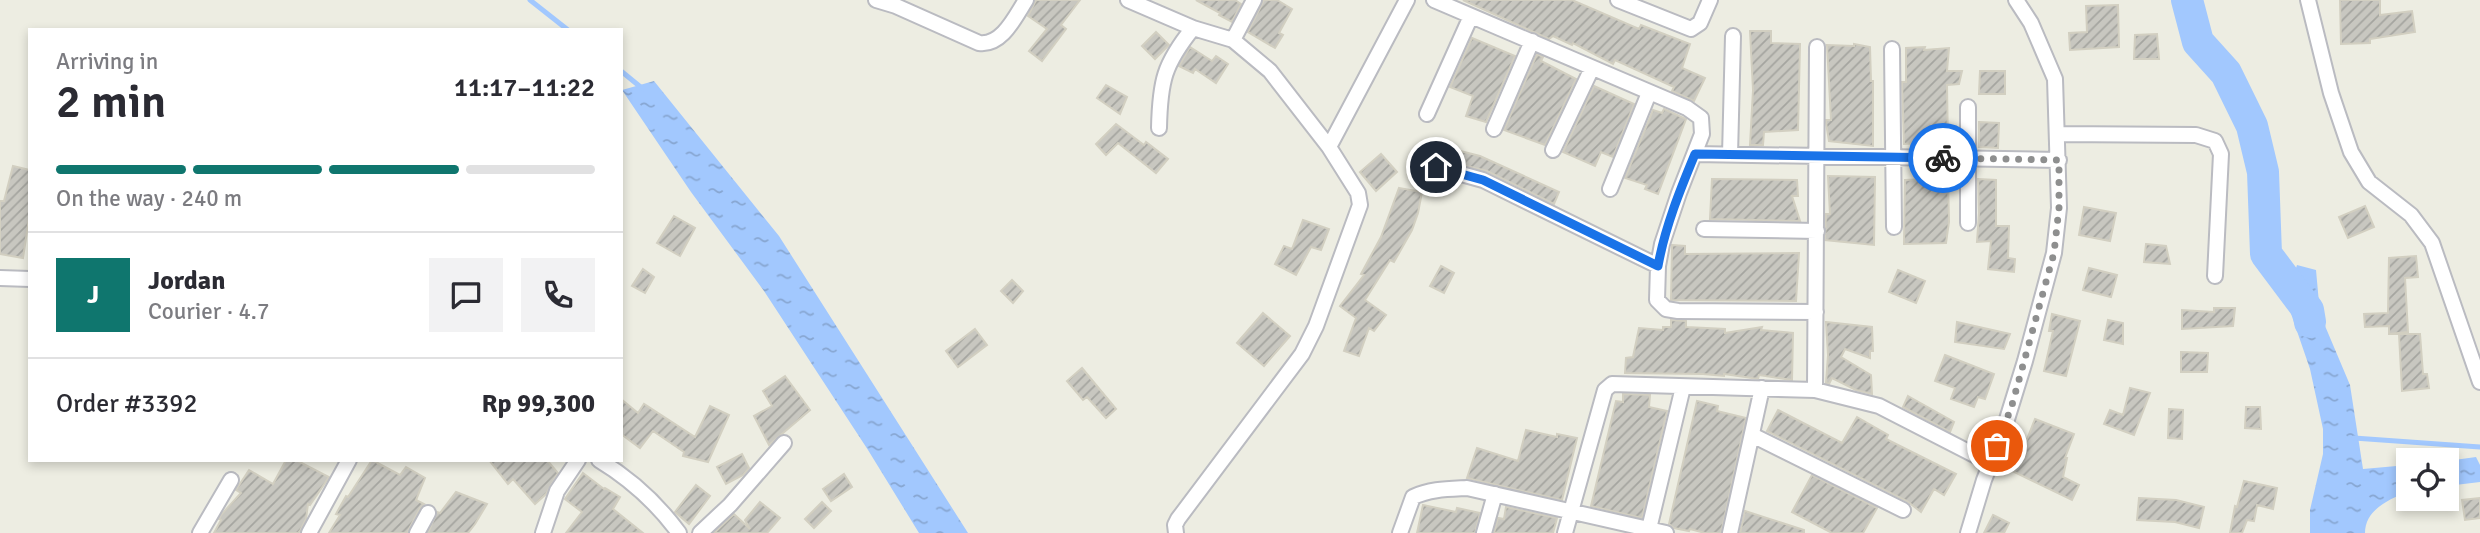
<!DOCTYPE html>
<meta charset="utf-8">
<style>
:root{--surface:#fff;--page:#f2f2f3;--text:#2b2b33;--muted:#7c7c81;--line:#e1e1e2;--accent:#0f766e}
body{margin:0;font-family:Signika,sans-serif;background:var(--page);color:var(--text);height:100vh;display:flex;flex-direction:column;font-size:26px;white-space:nowrap}
*{box-sizing:border-box;margin:0}
p{font-size:23px;color:var(--muted)}
.icon{flex:none;width:38px;height:38px;fill:none;stroke:currentColor;stroke-width:2;stroke-linecap:round;stroke-linejoin:round}
.map{position:relative;flex:1;overflow:hidden}
.panel{position:absolute;left:28px;top:28px;width:595px;height:434px;display:flex;flex-direction:column;background:var(--surface);border-radius:0px;box-shadow:0 4px 10px #0003}
.panel>*{flex:none}
.controls{position:absolute;left:2396px;top:448px;display:grid;gap:14px}
.controls a{display:grid;place-items:center;width:63px;height:63px;border-radius:0px;background:var(--surface);box-shadow:0 4px 10px #0003;font-size:35px}
.pin{position:absolute;display:grid;place-items:center;width:60px;height:60px;color:#fff;margin:-30px;border:4px solid #fff;border-radius:50%;box-shadow:0 2px 7px #0007}
.courier{position:absolute;display:grid;place-items:center;width:70px;height:70px;margin:-35px;border:5px solid #1a73e8;border-radius:50%;background:#fff;color:#222;box-shadow:0 2px 9px #0007}
.summary em{font-style:normal;font-weight:600}
.summary div{display:flex;flex-direction:column-reverse}
.summary{display:flex;align-items:center;justify-content:space-between;height:119px;padding:0 28px}
h1{font-size:46px;font-weight:600;line-height:52px}
.bar{display:grid;grid-template-columns:repeat(4,1fr);gap:10px 7px;align-content:center;height:84px;padding:0 28px}
.bar i{height:9px;border-radius:5px;background:var(--line)}
.bar .active{background:var(--accent)}
.bar p{grid-column:span 4}
.line{display:flex;align-items:center;gap:18px;padding:0 28px;border-top:2px solid var(--line)}
.line div{flex:1}
.round{display:grid;place-items:center;flex:none;width:74px;height:74px;border-radius:0px;background:var(--page)}
.map>svg:first-child{display:block}
.water{fill:url(#water-ripples)}
.lines{fill:none;stroke-linecap:round;stroke-linejoin:round}
.stream{stroke:#a2c8fe;stroke-width:5}
.river{stroke:#a2c8fe;stroke-width:32}
.building{fill:url(#building-hatch);stroke:#d2cfc1;stroke-width:2}
.minor-casing{stroke:#babbc1;stroke-width:18}
.minor{stroke:#fff;stroke-width:14}
.done{stroke:#8e8f8f;stroke-width:7;stroke-dasharray:0 12.6}
.route{stroke:#1a73e8;stroke-width:9}
</style>
<div class="map">
<svg width="2480" height="533" viewBox="0 0 2480 533">
<defs>
<pattern id="water-ripples" width="26" height="14" patternUnits="userSpaceOnUse" patternTransform="scale(1.75)"><rect width="26" height="14" fill="#a2c8fe"/><path d="M2 4q2-2 4 0t4 0M15 11q2-2 4 0t4 0" fill="none" stroke="#87a6d1"/></pattern>
<pattern id="building-hatch" width="6" height="6" patternUnits="userSpaceOnUse" patternTransform="scale(1.75)"><rect width="6" height="6" fill="#c8c7c0"/><path d="M-1 1l2-2M0 6l6-6M5 7l2-2" fill="none" stroke="#a5a5a0"/></pattern>
</defs>
<rect width="100%" height="100%" fill="#edede2"/>
<path class="water" d="M654 81 779 236 968 533H919L868 450 764 291 691 192 622 90Z
M2297 265 2316 270 2320 314 2350 385 2363 469 2408 465V492C2389 499 2365 510 2365 533H2310V510L2323 454V429L2310 369 2286 299Z
M2476 457 2480 465V482L2447 486V461Z"/>
<g class="lines">
<path class="stream" d="M530 0 568 30
M621 71 643 89
M2354 438 2480 447"/>
<path class="river" d="M2187 0 2198 42 2226 73 2252 126 2263 172 2266 254 2308 310 2310 322"/>
</g>
<path class="building" d="M1036 0H1080L1061 25 1066 29 1042 61 1029 51 1047 29 1028 16Z
M1196 0H1235L1241 4 1232 22 1219 15 1220 13Z
M1264 0H1277L1292 9 1279 33 1283 35 1275 48 1248 32Z
M1463 0H1572L1639 29 1641 25 1690 44 1682 68 1705 78 1694 101 1672 91 1674 87 1615 60 1613 64 1573 43 1572 45 1553 36 1549 39Z
M2340 0H2380V15L2412 11 2415 32 2370 39V43L2341 44Z
M2118 5 2119 47 2070 50 2069 33 2087 32 2086 6Z
M1750 31H1771V43L1800 44 1798 130 1764 132 1763 145H1750L1753 90Z
M1156 32 1169 45 1155 59 1142 46Z
M2157 34 2159 59H2134L2135 35Z
M1472 38 1515 56 1486 122 1466 116 1473 96 1450 87Z
M1854 44 1870 47 1871 81H1873V146L1829 141 1826 123V120H1831L1827 45 1854 46Z
M1190 47 1212 61 1216 56 1228 64 1216 83 1195 69 1193 73 1179 66Z
M1925 47 1924 50 1949 48 1947 71H1962L1959 84 1947 85 1948 146 1921 143 1904 144 1902 82H1906V48Z
M1537 54 1543 57 1541 61 1576 79 1545 145 1504 130Z
M1980 71H2005V94H1979Z
M1106 85 1127 97 1120 114 1097 98Z
M1594 86 1634 104 1613 157 1601 152 1595 166 1563 152Z
M1664 109 1686 119 1658 194 1645 189 1647 185 1625 178 1653 110 1662 113Z
M1979 122 1999 123 1998 148 1979 147Z
M1116 124 1144 145 1146 142 1168 159 1156 173 1118 143 1106 155 1096 144Z
M1437 145 1480 156 1559 192 1554 204 1487 171 1434 158Z
M1381 154 1397 172 1376 191 1360 172Z
M13 166 30 170V212L23 258 0 254V201H4Z
M1828 176 1875 177 1874 245 1825 240 1826 214H1830Z
M1948 178 1949 222 1946 243 1904 244 1905 180Z
M1712 179 1797 180 1798 196H1792L1800 221 1710 219Z
M1978 179 1996 180V226H2009L2008 258 2015 259 2014 272 1988 269 1991 241 1977 242 1979 213Z
M1399 188 1422 192 1418 213 1412 230 1394 262 1390 260 1365 300 1386 315 1374 331 1369 328 1359 356 1344 351 1356 318 1340 306 1364 275 1361 274 1381 237Z
M2365 206 2374 227 2348 238 2339 217Z
M2084 207 2116 213 2110 241 2079 235Z
M674 216 695 228 680 256 657 243Z
M1303 220 1329 229 1321 250 1311 247 1296 275 1275 264 1284 246 1292 249Z
M2146 244 2166 246 2170 264 2144 262Z
M1672 245 1685 246V254L1799 253 1796 301 1671 300Z
M2416 256 2418 277 2405 278 2408 332 2389 334V326L2365 327 2364 314 2388 313 2389 258Z
M1441 266 1454 273 1444 293 1430 286Z
M2089 268 2117 275 2111 297 2083 290Z
M643 269 654 277 645 293 632 286Z
M1898 270 1925 281 1916 303 1889 292Z
M1012 280 1023 291 1013 303 1001 291Z
M2214 308H2235L2233 326 2182 329V310L2214 312Z
M1263 313 1290 336 1264 366 1237 343Z
M2052 314 2080 321 2066 376 2044 371 2053 331H2049Z
M1671 320 1686 321V327L1725 329V333L1762 327 1761 330 1793 333 1792 380 1759 375 1758 379 1724 374V376L1703 374 1625 373 1626 358 1633 357 1639 328 1663 330V327H1671Z
M2108 320 2123 323V344L2104 340Z
M1826 322 1872 327 1873 351H1870V358L1845 349 1841 357 1871 375 1872 394 1856 390 1832 378 1829 384 1826 383 1828 355Z
M1957 322 2010 334 2004 349 1955 342Z
M975 329 987 345 958 367 946 351Z
M2399 334H2420L2423 374H2427L2429 388 2402 391Z
M2181 352 2208 353 2207 372H2181Z
M1945 355 1994 374 1985 399 1978 397 1974 407 1951 399 1955 388 1935 381Z
M1082 368 1116 409 1106 418 1087 397 1083 400 1067 381Z
M785 376 810 410 769 445 754 416 772 406 763 391Z
M2130 388 2150 393 2134 435 2104 424 2110 410 2123 415Z
M1623 394 1650 395 1649 407 1667 411 1642 518 1591 506 1616 401 1623 402Z
M1908 396 1954 422 1950 432 1903 407Z
M621 399 638 413 644 404 695 437 710 406 729 415 708 462 683 456 684 452 653 431 640 448 621 434Z
M1697 401 1718 406 1717 411 1746 418 1721 533H1705L1690 529 1689 531 1674 528 1669 524Z
M2246 407H2260L2261 429 2245 428Z
M2169 409 2183 410 2182 439 2168 438Z
M1778 410 1842 443 1857 417 1888 435 1886 439 1956 474 1944 495 1934 489 1921 512 1907 501 1767 431Z
M2035 419 2074 434 2065 458H2067L2063 477 2079 485 2072 500 2004 467 2011 453 2020 457Z
M1526 430 1557 437V434L1577 438 1562 500 1467 478 1477 448 1518 461Z
M742 454 749 468 743 475 726 484 717 467Z
M286 460H296L329 477 310 505 308 504 306 519 300 531 298 533H214L221 520 219 519 221 515 241 493 236 490 249 470 273 484Z
M372 460 400 475 406 467 425 478 416 500 424 504 420 508 407 533H329L340 515 336 514 346 496 348 497Z
M489 460H547L558 473 546 494 535 504 513 479 508 484Z
M583 473 604 489 605 488 620 497 613 509 643 533H566L582 512 565 499Z
M844 474 852 487 831 501 823 489Z
M1812 475 1877 508 1863 533H1832L1792 512Z
M2244 481 2277 488 2273 509 2257 505 2254 521 2247 520 2242 533H2230L2235 506 2237 507Z
M696 485 710 496 689 524 675 512Z
M456 492 487 504 475 524 468 533H428L437 512 440 513Z
M2139 498 2176 500 2204 507 2199 528 2175 522 2137 520Z
M2480 498V518L2465 520 2462 500Z
M760 502 780 518 767 533H714L734 514 750 529 745 520Z
M822 502 831 511 814 528 805 519Z
M1423 505 1456 512 1457 508 1480 513 1475 533H1417Z
M1506 507 1557 518 1553 533H1494L1498 518 1504 519Z
M1745 511 1804 530V533H1740Z
M1993 515 2009 523 2004 533H1984Z"/>
<g class="lines">
<g class="minor-casing">
<path id="minor" d="M876 0 896 6 979 43C1002 46 1015 17 1026 0
M1128 0 1193 28C1164 64 1160 81 1159 128
M1434 0 1687 108 1701 118 1702 134 1679 193 1662 244 1658 266 1657 300 1666 309 1678 311 1816 312
M1618 0 1691 29 1700 23 1710 0
M2308 0 2331 93 2351 152 2369 182 2411 215 2432 243 2480 382
M1193 28 1233 40 1270 71 1329 147
M1233 40 1254 0
M1892 49 1894 227
M1968 107V223
M1427 114 1471 16
M1494 129 1532 41
M2058 134 2196 135 2215 141 2221 154 2215 276
M1553 150 1592 68
M1695 154 2059 160
M1730 155 1733 36
M1436 167 1483 180 1658 266
M1610 189 1649 93
M1704 229 1817 231
M0 278 30 279
M1815 390 1817 47
M1752 435 1903 510
M599 460C632 480 657 503 679 533
M200 533 231 480
M309 533 349 460
M417 533 428 513
M543 533 557 491 578 460
M700 533 730 505 784 443
M1176 533 1175 525 1178 519 1302 354 1316 326 1360 205 1358 193 1329 147 1407 0
M1400 533 1413 497C1430 489 1448 489 1467 488L1666 533
M1484 533 1495 494
M1565 533 1605 390 1612 384 1815 390 1879 406 1990 463
M1648 533 1683 387
M1730 533 1762 388
M1968 533 1984 480 2004 429 2025 361 2054 253 2059 208 2055 79 2031 23 2016 0"/>
</g>
<use href="#minor" class="minor"/>
</g>
<g class="lines">
<path class="done" d="M1943 158 2059 160V208L2054 253 2012 405 1997 446"/>
<path class="route" d="M1436 167 1483 180 1658 266C1665 227 1680 190 1695 154L1943 158"/>
</g>
</svg>
<div class="controls">
<a><svg class="icon" aria-label="locate" viewBox="0 0 24 24"><circle cx="12" cy="12" r="6"/><path d="M12 2v4M12 18v4M2 12h4M18 12h4"/></svg></a>
</div>
<div class="pin" style="left:1997px;top:446px;background:#ea580c"><svg class="icon" aria-label="bag" viewBox="0 0 24 24"><path d="M5 8h14l-1 12H6zM9 8a3 3 0 0 1 6 0"/></svg></div>
<div class="pin" style="left:1436px;top:167px;background:#1f2937"><svg class="icon" aria-label="home" viewBox="0 0 24 24"><path d="M3 11l9-7 9 7M6 9v11h12V9"/></svg></div>
<div class="courier" style="left:1943px;top:158px"><svg class="icon" aria-label="bike" viewBox="0 0 24 24"><circle cx="6" cy="16" r="4"/><circle cx="18" cy="16" r="4"/><path d="M6 16l4-8h5l3 8M10 8l3 8H6M13 5h3"/></svg></div>
<section class="panel">
<div class="summary"><div><h1>2 min</h1><p>Arriving in</p></div><em>11:17–11:22</em></div>
<div class="bar"><i class="active"></i><i class="active"></i><i class="active"></i><i></i><p>On the way · 240 m</p></div>
<div class="line" style="height:126px"><b class="round" style="background:var(--accent);color:#fff">J</b><div><b>Jordan</b><p>Courier · 4.7</p></div><a class="round"><svg class="icon" aria-label="chat" viewBox="0 0 24 24"><path d="M4 5h16v11H9l-5 4z"/></svg></a><a class="round"><svg class="icon" aria-label="phone" viewBox="0 0 24 24"><path d="M5 4h4l2 5-3 2q2 4 5 5l2-3 5 2v4C11 20 4 13 5 4z"/></svg></a></div>
<div class="line" style="height:91px"><div>Order #3392</div><b>Rp 99,300</b></div>
</section>
</div>
